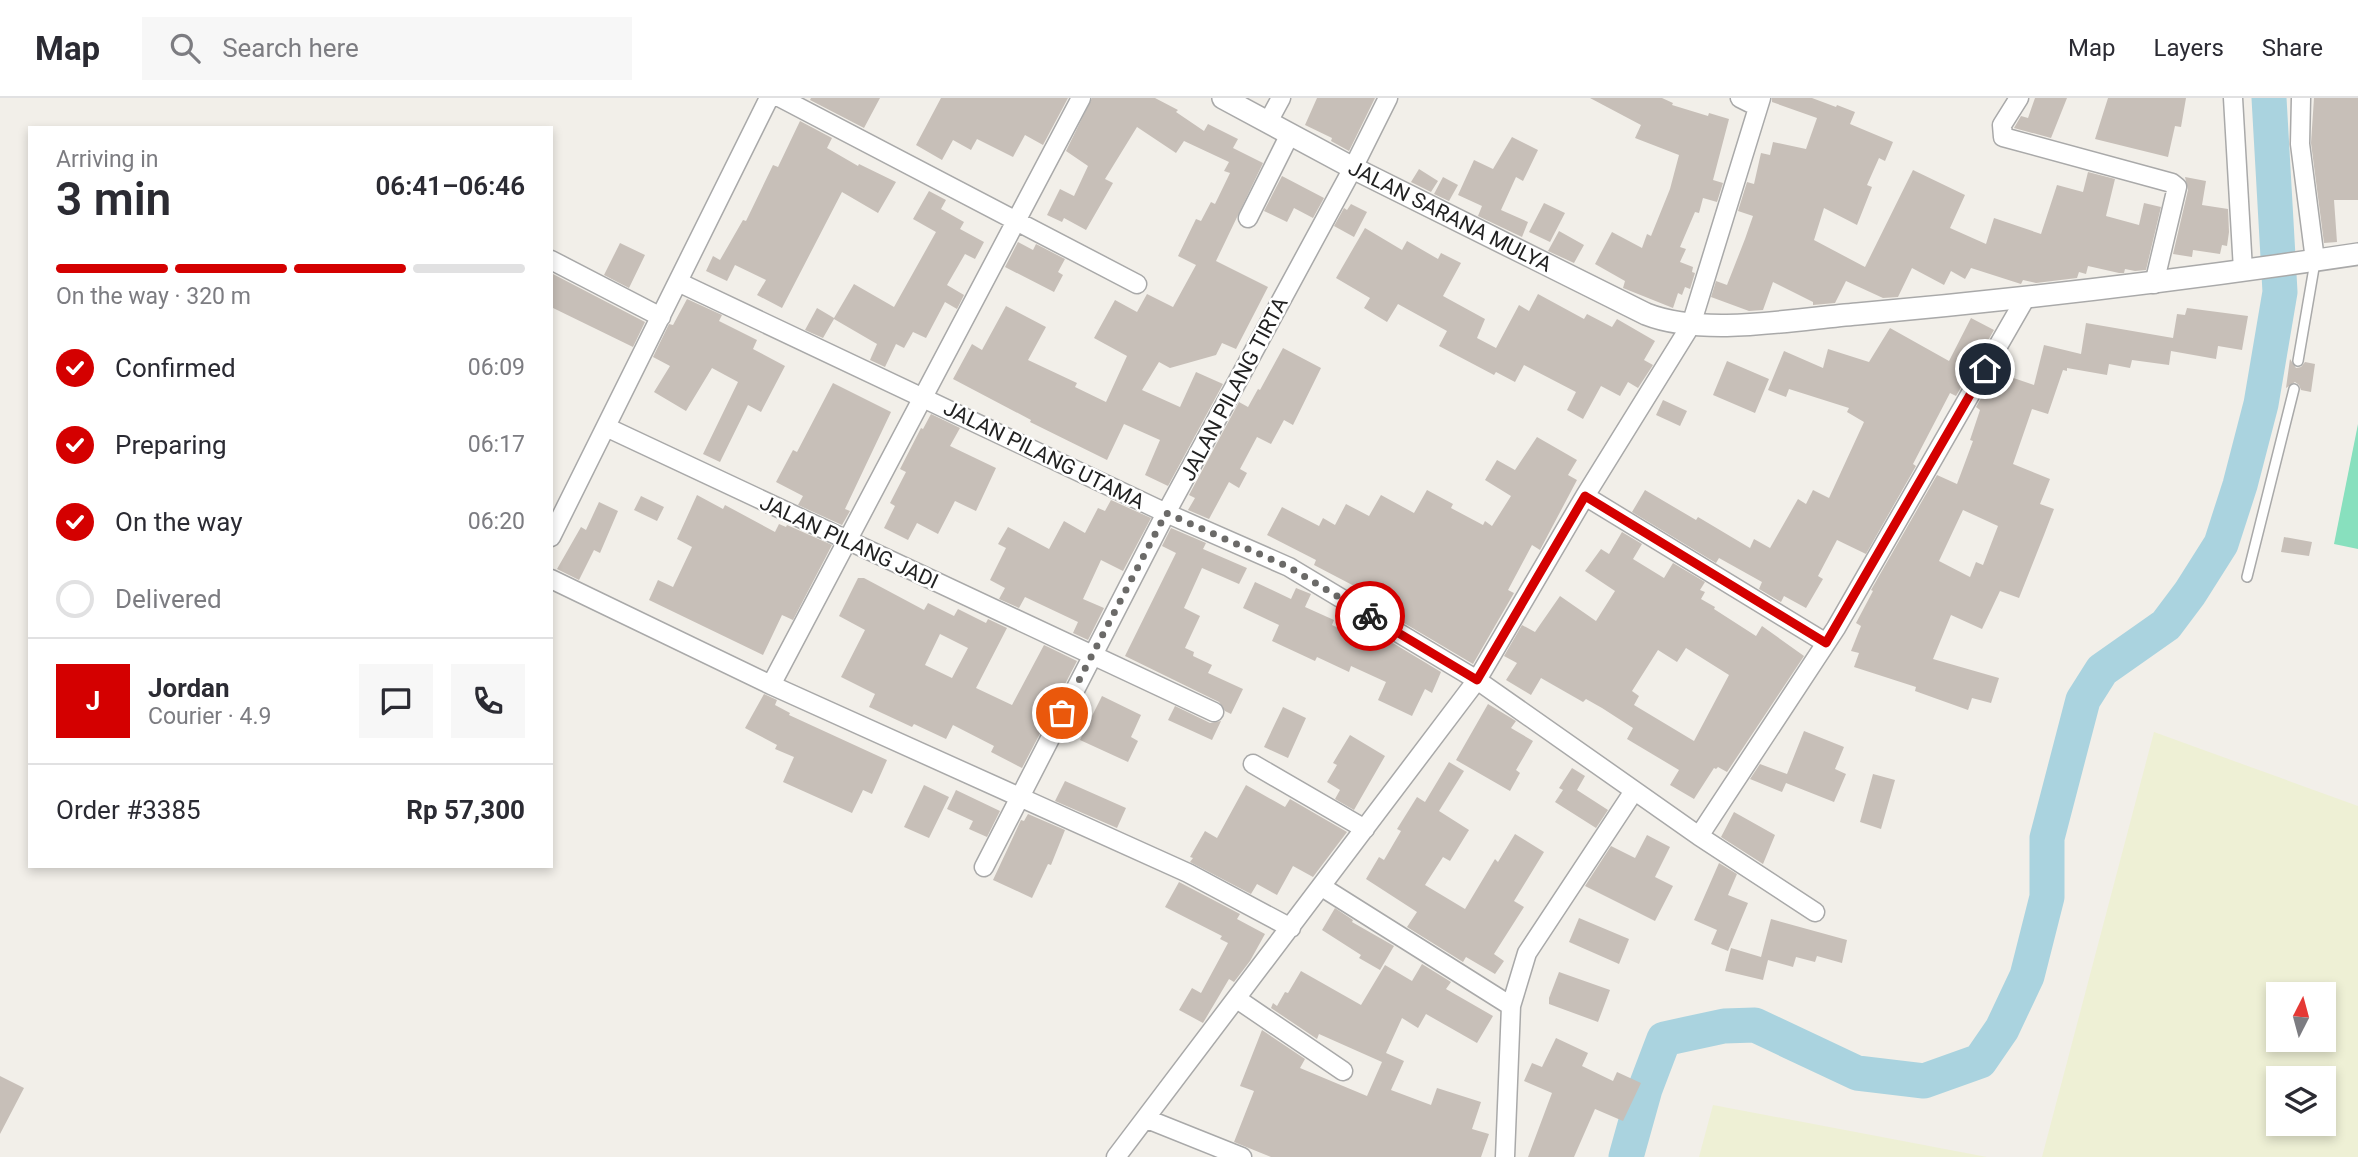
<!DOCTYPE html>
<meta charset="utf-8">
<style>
:root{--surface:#fff;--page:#f7f7f7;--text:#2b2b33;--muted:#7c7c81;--line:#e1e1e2;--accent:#d40000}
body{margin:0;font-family:Roboto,sans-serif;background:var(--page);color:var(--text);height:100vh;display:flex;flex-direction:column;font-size:26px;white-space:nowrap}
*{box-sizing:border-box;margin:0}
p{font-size:23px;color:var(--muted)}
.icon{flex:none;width:38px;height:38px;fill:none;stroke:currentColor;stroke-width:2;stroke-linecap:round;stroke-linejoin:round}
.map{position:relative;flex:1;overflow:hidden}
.details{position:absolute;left:28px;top:28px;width:525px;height:742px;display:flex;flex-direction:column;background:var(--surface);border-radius:0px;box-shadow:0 4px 10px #0003}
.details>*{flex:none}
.needle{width:46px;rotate:6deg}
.fabs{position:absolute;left:2266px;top:884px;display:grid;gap:14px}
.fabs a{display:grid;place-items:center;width:70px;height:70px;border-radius:0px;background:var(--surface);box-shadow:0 4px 10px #0003;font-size:35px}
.pin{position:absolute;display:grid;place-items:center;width:60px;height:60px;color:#fff;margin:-30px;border:4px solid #fff;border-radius:50%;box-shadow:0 2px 7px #0007}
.courier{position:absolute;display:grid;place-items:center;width:70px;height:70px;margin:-35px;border:5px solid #d40000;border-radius:50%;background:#fff;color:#222;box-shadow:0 2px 9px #0007}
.head em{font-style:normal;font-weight:600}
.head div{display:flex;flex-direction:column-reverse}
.head{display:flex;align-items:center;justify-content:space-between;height:119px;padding:0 28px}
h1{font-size:46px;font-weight:600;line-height:52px}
.bar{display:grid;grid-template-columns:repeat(4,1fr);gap:10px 7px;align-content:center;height:84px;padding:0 28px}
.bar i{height:9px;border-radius:5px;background:var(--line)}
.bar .selected{background:var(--accent)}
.bar p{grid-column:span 4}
.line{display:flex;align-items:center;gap:18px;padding:0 28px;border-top:2px solid var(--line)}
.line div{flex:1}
.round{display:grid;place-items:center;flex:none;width:74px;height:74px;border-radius:0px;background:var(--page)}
ol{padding:0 28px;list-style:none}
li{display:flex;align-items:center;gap:21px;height:77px}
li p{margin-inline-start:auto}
li .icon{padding:7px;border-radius:50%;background:var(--accent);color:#fff;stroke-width:4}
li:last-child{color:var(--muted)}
li i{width:38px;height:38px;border:4px solid var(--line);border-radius:50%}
header{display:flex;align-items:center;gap:42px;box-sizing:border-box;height:98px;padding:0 35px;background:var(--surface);border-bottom:2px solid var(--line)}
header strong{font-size:33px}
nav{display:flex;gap:38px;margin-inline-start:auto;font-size:24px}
.search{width:490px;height:63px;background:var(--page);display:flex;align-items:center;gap:18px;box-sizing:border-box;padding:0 24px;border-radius:0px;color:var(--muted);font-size:26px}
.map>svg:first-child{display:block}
.farmland{fill:#eef0d5;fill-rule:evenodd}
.pitch{fill:#88e0be}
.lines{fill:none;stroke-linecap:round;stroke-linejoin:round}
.river{stroke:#aad3df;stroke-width:35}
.building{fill:#c7bfb8;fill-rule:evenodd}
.service-casing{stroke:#a9a9a9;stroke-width:12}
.minor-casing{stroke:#a9a9a9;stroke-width:21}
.tertiary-casing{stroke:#a9a9a9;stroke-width:24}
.service{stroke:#fff;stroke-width:9}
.minor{stroke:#fff;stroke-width:18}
.tertiary{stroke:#fff;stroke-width:21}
.done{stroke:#6b6a68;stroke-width:7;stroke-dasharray:0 12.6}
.route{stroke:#d40000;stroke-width:9}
.labels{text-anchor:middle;stroke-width:5;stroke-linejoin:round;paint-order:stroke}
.street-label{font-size:21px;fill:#222;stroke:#fff}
</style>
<header>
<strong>Map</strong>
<div class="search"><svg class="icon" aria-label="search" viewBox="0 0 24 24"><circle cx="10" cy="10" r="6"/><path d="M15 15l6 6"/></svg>Search here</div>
<nav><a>Map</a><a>Layers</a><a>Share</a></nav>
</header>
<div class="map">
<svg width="2358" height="1059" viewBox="0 0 2358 1059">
<rect width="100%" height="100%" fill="#f2efe9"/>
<path class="farmland" d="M2154 634 2358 708V1059H2042ZM2278 896H2324V942H2278ZM2278 980H2324V1026H2278Z
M1713 1007 1987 1059H1699Z"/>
<path class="pitch" d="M2358 326V451L2334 446Z"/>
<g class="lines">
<path class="river" d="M1626 1059 1645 991 1664 941 1724 928 1755 927 1857 975 1924 983 1980 963 2002 931 2027 878 2047 799V740L2083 602 2102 572 2166 527 2190 495 2221 446 2240 387 2261 306 2280 194 2269 0"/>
</g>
<path class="building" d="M811 0H880L864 30 810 2Z
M941 0H1068L1043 47 1025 37 1013 59 977 41 971 52 953 42 942 62 916 47Z
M1092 0H1155L1178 12 1176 14 1204 33 1208 26 1238 41 1233 50 1263 65 1216 163 1268 189 1236 251 1222 245 1216 257 1170 270 1159 264 1142 292 1180 309 1196 274 1223 286 1168 388 1145 377 1160 342 1124 326 1107 362 1030 324 1031 322 953 281 972 246 982 252 1006 208 1046 229 1028 262 1077 285 1075 289 1106 304 1127 258 1094 240 1115 202 1137 214 1147 196 1173 209 1196 167 1178 158 1196 121 1201 123 1211 104 1215 106 1230 75 1224 73 1229 64 1184 43 1176 55 1137 29 1105 81 1113 85 1086 132 1064 120 1062 124 1047 117 1060 91 1074 98 1088 68 1066 53Z
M1317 0H1375L1349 53 1331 43 1332 40 1305 27Z
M1590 0H1662L1673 5 1672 7 1708 18 1709 15 1729 21 1713 82 1723 85 1717 104 1703 100 1699 115 1695 114 1680 149 1686 151 1680 164 1693 169 1692 174 1695 175 1690 191 1685 189 1682 197 1678 195 1673 210 1623 190 1625 183 1595 166 1612 134 1642 150 1647 136 1651 138 1670 91 1679 57 1635 40 1641 27Z
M1772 0H1812L1836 9 1837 7 1855 14 1850 26 1893 44 1885 63 1879 60 1867 87 1872 89 1857 127 1824 110 1814 142 1865 169 1913 72 1965 97 1950 130 1986 146 1994 120 2041 136 2057 87 2083 94 2088 74 2115 81 2106 118 2139 127 2144 105 2161 109 2146 172 2135 173 2125 171 2124 175H2119L2088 168 2086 176 2079 174 2077 180 2036 185 2023 182 2021 186 1971 170 1965 181 1951 173 1944 187 1912 170 1898 199 1883 200 1846 183 1835 205 1813 207V204L1773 184 1763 212 1749 213 1711 199 1716 183 1727 187 1745 141 1753 118 1738 113 1747 84 1754 86 1761 55 1770 57 1773 44 1806 51 1817 20 1772 4Z
M2035 0H2067L2051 40 2014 30 2021 18 2028 20Z
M2108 0H2186L2181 29 2175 28 2168 59 2095 41Z
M2314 0H2358V102H2334L2337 144 2324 145 2311 45Z
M800 23 832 40 827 50 858 68 859 66 896 84 878 115 842 94 782 210 757 197 766 182 735 167 727 183 706 173 713 158 720 162 743 122 746 123 773 67 778 69Z
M1512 39 1538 52 1523 83 1516 79 1501 112 1528 124 1522 139 1478 118 1482 108 1458 97 1474 62 1493 71Z
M1419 71 1438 83 1431 94 1411 84Z
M1282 78 1324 100 1313 120 1294 110 1287 124 1264 113Z
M1443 79 1458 87 1449 103 1434 96Z
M2185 79 2206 83 2202 107 2228 111 2229 134 2227 148 2222 147 2220 156 2193 152 2192 159 2173 156 2188 92Z
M929 93 946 102 941 111 964 124 960 131 984 144 975 161 965 156 947 187 964 197 957 211 945 204 926 240 913 234 904 250 896 246 885 269 870 262 877 246 834 221 823 240 805 232 817 210 834 220 854 186 894 209 936 134 913 121Z
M1544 105 1565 115 1550 144 1529 134Z
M1351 106 1367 114 1354 139 1334 128 1344 110 1347 112Z
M1365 130 1402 152 1407 143 1438 161 1441 155 1461 165 1443 198 1485 221 1477 240 1496 250 1519 207 1529 213 1538 196 1584 221 1587 216 1612 229 1617 221 1655 243 1644 262 1653 267 1638 290 1628 284 1620 298 1601 288 1583 321 1567 312 1576 294 1524 267 1515 284 1496 274 1494 277 1439 248 1447 233 1398 206 1387 224 1364 210 1370 200 1336 180Z
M1559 133 1584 147 1574 165 1548 153Z
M1018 144 1033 152 1036 146 1065 161 1058 174 1063 177 1054 194 1005 169Z
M620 145 645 157 629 190 604 177Z
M551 175 645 224 633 249 551 209Z
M687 201 722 217 719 223 757 242 753 251 785 268 761 314 748 307 720 364 703 356 738 284 712 270 686 313 654 294 670 268 653 259 669 226 673 227Z
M2187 210 2248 218 2242 252 2218 248 2216 261 2171 253 2169 267 2132 262 2130 270 2109 266 2107 277 2067 270V273L2063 272 2048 316 2032 311 2013 366 2050 381 2040 406 2054 411 2044 437 2019 500 2000 493 1982 531 1951 517 1933 561 1999 580 1991 605 1972 600 1968 612 1915 593 1916 589 1854 569 1859 555 1851 553 1861 528 1856 525 1873 493 1871 492 1937 377 1957 386 1973 343 1970 342 1980 312 1976 309 1996 274 2034 287 2044 247 2081 256 2086 225 2173 240 2177 216 2185 217ZM1963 412 1998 428 1983 467 1976 464 1970 479 1939 463Z
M1971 220 1994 232 1956 298 1950 295 1913 366 1916 368 1866 456 1837 442 1818 478 1823 481 1806 510 1784 498 1781 504 1759 491 1762 484 1719 460 1716 465 1632 414 1645 392 1696 422 1698 419 1750 450 1754 441 1770 450 1798 401 1806 406 1813 392 1829 400 1864 324 1847 314 1849 310 1789 291 1786 299 1768 292 1784 253 1823 270 1828 251 1869 264 1890 230 1949 263Z
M1283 250 1321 270 1293 327 1284 322 1271 346 1257 339 1240 371 1247 375 1239 390 1229 384 1209 421 1188 412 1195 400 1189 397 1239 304 1248 309 1258 291 1260 292Z
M2290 261 2296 270 2301 269 2305 264 2315 266 2311 294 2301 292 2299 287 2295 284 2286 290Z
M1727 263 1769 281 1755 315 1713 297Z
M833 285 891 314 845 411 850 413 842 427 798 407 803 398 776 384 793 352 797 354Z
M1663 302 1687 313 1680 328 1656 317Z
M931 316 960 330 950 348 996 370 976 413 955 403 938 436 917 425 908 442 884 430 895 408 890 405 906 374 900 371 921 330 923 331Z
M1537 339 1577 362 1568 377 1577 382 1540 452 1532 447 1508 492 1514 495 1473 566 1377 509 1381 502 1314 467 1316 462 1267 437 1282 409 1319 428 1323 420 1335 427 1346 406 1369 418 1381 397 1414 415 1427 392 1453 406 1451 410 1483 427 1485 423 1492 428 1511 398 1485 382 1497 362 1515 372Z
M697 397 723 411 725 407 775 434 779 426 786 429 787 427 832 447 793 522 782 517 763 557 649 502 658 482 673 489 692 449 677 441Z
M641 398 664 409 657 423 634 412Z
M1111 402 1151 420 1123 473 1101 462 1083 501 1104 510 1088 542 1073 535 1078 524 1025 499 1019 510 999 501 1005 490 990 482 1006 450 998 446 1008 429 1049 451 1064 423 1085 435 1098 410 1105 413Z
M599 404 618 413 600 455 594 452 579 482 557 471 581 429 586 432Z
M1171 430 1206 445 1203 451 1247 470 1239 486 1202 470 1184 510 1200 518 1185 550 1194 554 1193 558 1212 567 1208 575 1243 591 1231 616 1225 613 1219 604 1125 558 1176 455 1162 448Z
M1622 434 1642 446 1633 461 1664 480 1673 465 1705 484 1700 492 1705 494 1701 501 1715 509 1714 511 1756 538 1762 528 1804 558 1727 674 1718 669 1716 671 1714 670 1694 701 1670 687 1679 672 1627 641 1633 630 1602 610 1586 601 1583 604 1541 580 1531 597 1506 582 1517 565 1504 558 1522 527 1535 534 1560 498 1596 523 1615 493 1585 473 1601 451 1609 456ZM1686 550 1729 577 1694 643 1634 607 1639 598 1632 593 1658 552 1677 564Z
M2284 439 2312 444 2309 458 2281 454Z
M858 480H864L924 512 928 505 954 518 958 511 986 525 988 521 1007 530 976 590 1012 607 1044 547 1077 563 1063 590 1061 588 1045 620 1047 622 1022 670 991 654 994 648 953 627 946 641 914 626 912 629 869 609 875 596 841 579 865 532 839 518ZM940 536 968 550 952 580 925 567Z
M1255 484 1291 501 1296 490 1311 496 1305 509 1334 522 1332 527 1368 544 1373 533 1441 574 1432 595 1425 591 1412 618 1378 602 1386 584 1351 568 1349 574 1317 559 1315 563 1272 543 1279 527 1243 510Z
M764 596 777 602 775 607 790 615 789 617 887 662 872 696 863 692 852 715 783 684 794 659 775 651 777 647 745 630Z
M1102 598 1141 617 1131 639 1138 643 1128 664 1080 642Z
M1488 606 1516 623 1511 630 1533 643 1516 672 1520 675 1510 693 1456 662Z
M1175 608 1210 625 1221 623 1212 642 1168 622Z
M1283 609 1306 620 1288 660 1264 649Z
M1804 633 1844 649 1835 671 1846 676 1834 704 1786 685 1782 694 1750 681 1760 666 1787 676Z
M1350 637 1385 658 1354 712 1335 701 1340 692 1327 684 1337 667 1333 665Z
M1449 664 1464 673 1439 713 1469 732 1450 763 1443 759 1425 787 1465 811 1495 761 1498 764 1515 736 1544 754 1514 803 1524 809 1494 856 1504 863 1495 876 1466 859 1463 864 1407 829 1417 814 1366 781 1379 759 1384 762 1401 733 1397 731 1417 699 1425 704Z
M1572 670 1585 678 1577 692 1608 712 1596 730 1555 704 1563 692 1559 690Z
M1873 676 1895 682 1881 731 1860 724Z
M1065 683 1126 710 1117 730 1055 703Z
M924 687 949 699 929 740 904 729Z
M1246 687 1285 709 1290 701 1347 734 1313 779 1293 768 1277 797 1257 786 1251 796 1190 764 1193 760 1190 759 1205 733 1217 740Z
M956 692 1000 713 987 739 969 731 973 723 947 711Z
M1734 714 1775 737 1763 766 1721 739Z
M1028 716 1065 732 1051 767 1048 766 1032 800 993 782 1021 722 1024 723Z
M1647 737 1670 749 1655 779 1673 788 1655 823 1585 788 1611 748 1635 760Z
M1719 765 1737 776 1728 797 1748 805 1728 853 1711 846 1717 832 1694 822Z
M1179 784 1240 816 1237 821 1265 836 1250 863 1234 884 1229 881 1203 925 1179 912 1192 890 1201 895 1228 845 1220 841 1222 838 1165 809Z
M1335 810 1353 822 1352 824 1394 848 1380 872 1359 860 1361 857 1322 832Z
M1579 820 1629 841 1619 866 1569 844Z
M1771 821 1847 842 1842 865 1817 858 1815 864 1796 859 1793 869 1768 862 1763 882 1725 873 1731 850 1761 859Z
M1422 866 1451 884 1446 891 1493 918 1477 945 1426 916 1418 930 1402 920 1386 955 1404 963 1391 992 1431 1007 1437 990 1481 1004 1472 1031 1489 1036 1481 1059H1271L1234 1044 1254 993 1240 988 1262 932 1305 961 1300 970 1367 998 1382 964 1319 936 1317 941 1271 910 1273 905 1277 908 1285 894 1288 895 1301 873 1361 907 1385 867 1412 883Z
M1559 874 1610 892 1598 924 1549 906V900Z
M1556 940 1588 955 1582 968 1613 983 1617 974 1641 985 1623 1023 1595 1011 1574 1059H1528L1552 995 1524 983 1532 965 1542 969Z
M0 978 24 990 0 1036Z"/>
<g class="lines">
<g class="service-casing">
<path id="service" d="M2298 263 2315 164
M2247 479 2294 291"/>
</g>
<g class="minor-casing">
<path id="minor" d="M781 0 1137 186
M1740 0 1758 9
M2019 0 2002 27 2003 39 2172 85 2177 89 2154 186
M2233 0 2243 172
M2301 0 2300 46 2315 162
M1268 24 1281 0
M1248 120 1290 36
M551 162 661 219
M678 184 1166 415 1289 469 1477 582 1699 738 1815 814
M606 329 1214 614
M1585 398 1826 545
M551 439 769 0
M551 481 771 587 1188 775 1291 830
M771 587 1081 0
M1253 666 1365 731
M1699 738 1836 530 2025 201
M984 769 1166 415 1353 70 1388 0
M1322 789 1511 908
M1237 901 1343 973
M1147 1021 1242 1059
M1116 1059 1477 582 1585 398 1691 227 1761 0
M1505 1059 1511 908 1527 855 1634 693"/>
</g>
<g class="tertiary-casing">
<g id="tertiary">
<path id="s1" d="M1223 0 1353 70 1646 216C1704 239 1795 221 1857 216 2025 201 2191 181 2358 156"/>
</g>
</g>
<use href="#service" class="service"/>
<use href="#minor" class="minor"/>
<use href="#tertiary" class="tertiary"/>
</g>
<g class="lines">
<path class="done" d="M1062 615 1166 415 1289 469 1370 518"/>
<path class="route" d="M1370 518 1477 582 1585 398 1826 545 1985 271"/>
</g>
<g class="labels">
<g class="street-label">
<text dy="7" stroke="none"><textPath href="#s1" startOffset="256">JALAN SARANA MULYA</textPath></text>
<text transform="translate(1234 291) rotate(-62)" y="7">JALAN PILANG TIRTA</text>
<text transform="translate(1044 357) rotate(26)" y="7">JALAN PILANG UTAMA</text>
<text transform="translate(849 444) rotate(25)" y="7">JALAN PILANG JADI</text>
</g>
</g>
</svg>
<div class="fabs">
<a><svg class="needle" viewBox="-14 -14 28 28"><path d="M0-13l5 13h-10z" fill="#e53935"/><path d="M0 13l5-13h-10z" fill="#7c7c81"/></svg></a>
<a><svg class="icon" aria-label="layers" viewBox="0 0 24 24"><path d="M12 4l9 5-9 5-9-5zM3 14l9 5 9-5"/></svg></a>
</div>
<div class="pin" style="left:1062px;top:615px;background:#ea580c"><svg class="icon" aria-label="bag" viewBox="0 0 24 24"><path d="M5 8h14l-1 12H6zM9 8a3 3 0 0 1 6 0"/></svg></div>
<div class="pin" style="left:1985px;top:271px;background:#1f2937"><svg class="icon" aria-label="home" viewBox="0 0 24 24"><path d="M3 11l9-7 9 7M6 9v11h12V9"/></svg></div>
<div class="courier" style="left:1370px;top:518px"><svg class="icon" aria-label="bike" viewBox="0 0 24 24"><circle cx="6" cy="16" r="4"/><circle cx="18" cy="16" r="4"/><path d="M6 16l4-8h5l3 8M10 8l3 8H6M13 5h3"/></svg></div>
<section class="details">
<div class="head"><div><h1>3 min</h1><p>Arriving in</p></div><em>06:41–06:46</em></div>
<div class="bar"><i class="selected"></i><i class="selected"></i><i class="selected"></i><i></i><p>On the way · 320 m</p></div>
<ol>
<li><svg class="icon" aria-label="check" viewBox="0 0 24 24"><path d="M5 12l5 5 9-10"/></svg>Confirmed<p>06:09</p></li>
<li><svg class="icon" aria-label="check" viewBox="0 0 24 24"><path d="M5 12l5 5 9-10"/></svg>Preparing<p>06:17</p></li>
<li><svg class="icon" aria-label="check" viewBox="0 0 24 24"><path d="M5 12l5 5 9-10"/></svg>On the way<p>06:20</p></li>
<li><i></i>Delivered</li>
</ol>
<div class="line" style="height:126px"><b class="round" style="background:var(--accent);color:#fff">J</b><div><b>Jordan</b><p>Courier · 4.9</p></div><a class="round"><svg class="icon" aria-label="chat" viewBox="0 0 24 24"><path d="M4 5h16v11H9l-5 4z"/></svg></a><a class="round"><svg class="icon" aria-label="phone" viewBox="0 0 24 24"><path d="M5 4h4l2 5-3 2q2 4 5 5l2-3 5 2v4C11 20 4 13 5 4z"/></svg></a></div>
<div class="line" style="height:91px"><div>Order #3385</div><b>Rp 57,300</b></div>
</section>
</div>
